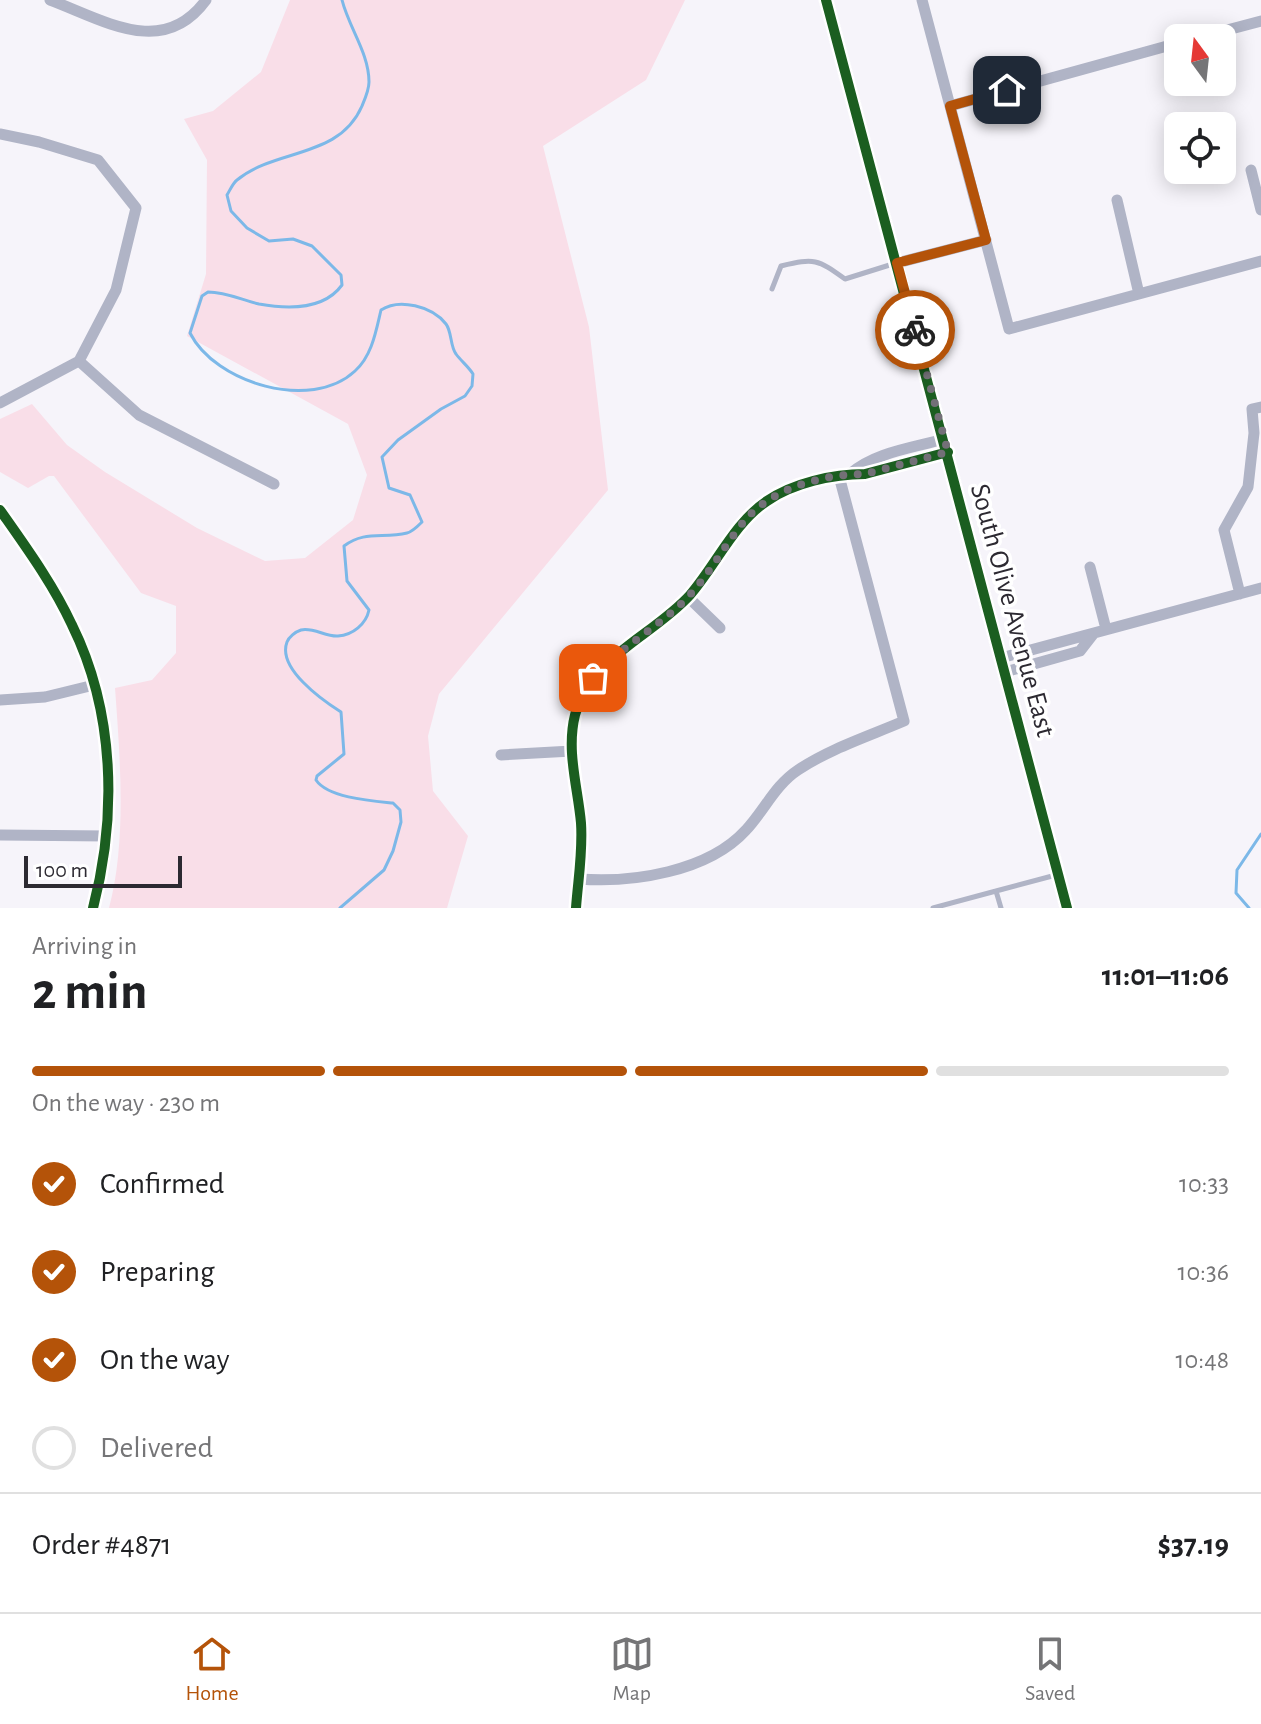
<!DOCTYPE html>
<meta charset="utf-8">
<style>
:root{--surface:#fff;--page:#f6f6f6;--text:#202124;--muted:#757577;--line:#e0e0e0;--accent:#b45309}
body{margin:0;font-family:"Alegreya Sans",sans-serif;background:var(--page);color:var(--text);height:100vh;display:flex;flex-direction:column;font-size:30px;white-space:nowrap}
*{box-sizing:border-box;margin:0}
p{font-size:26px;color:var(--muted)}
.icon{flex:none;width:44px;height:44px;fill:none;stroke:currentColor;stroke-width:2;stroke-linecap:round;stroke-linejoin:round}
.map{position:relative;height:908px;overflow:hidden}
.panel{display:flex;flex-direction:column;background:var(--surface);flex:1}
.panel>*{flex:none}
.needle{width:52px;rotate:345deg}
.controls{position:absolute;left:1164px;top:24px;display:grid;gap:16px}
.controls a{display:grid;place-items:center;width:72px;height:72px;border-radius:12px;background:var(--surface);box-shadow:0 4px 20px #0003;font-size:40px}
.scale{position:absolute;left:24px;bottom:20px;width:158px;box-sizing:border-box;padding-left:8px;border:4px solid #2c2931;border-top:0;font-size:22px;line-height:28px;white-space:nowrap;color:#2c2931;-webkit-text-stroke:6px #fff;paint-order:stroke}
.pin{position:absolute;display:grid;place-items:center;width:68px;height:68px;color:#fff;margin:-34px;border-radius:16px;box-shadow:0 4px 12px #0006}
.courier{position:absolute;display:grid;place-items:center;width:80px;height:80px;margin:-40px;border:6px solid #b45309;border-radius:50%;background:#fff;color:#222;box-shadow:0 2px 10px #0007}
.headline em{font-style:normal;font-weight:700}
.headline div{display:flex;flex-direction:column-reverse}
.headline{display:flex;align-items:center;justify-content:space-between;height:136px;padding:0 32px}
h1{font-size:52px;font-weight:700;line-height:60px}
.bar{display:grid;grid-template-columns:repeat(4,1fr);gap:12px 8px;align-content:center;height:96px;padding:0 32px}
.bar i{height:10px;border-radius:6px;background:var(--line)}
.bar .active{background:var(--accent)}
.bar p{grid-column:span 4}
.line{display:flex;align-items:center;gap:20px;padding:0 32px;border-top:2px solid var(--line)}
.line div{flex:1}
ol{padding:0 32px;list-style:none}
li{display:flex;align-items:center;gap:24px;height:88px}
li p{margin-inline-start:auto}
li .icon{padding:8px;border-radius:50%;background:var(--accent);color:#fff;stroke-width:4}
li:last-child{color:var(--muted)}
li i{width:44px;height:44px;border:4px solid var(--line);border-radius:50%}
.tabs{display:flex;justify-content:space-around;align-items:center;height:112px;border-top:2px solid var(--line);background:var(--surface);font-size:22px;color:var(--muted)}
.tabs a{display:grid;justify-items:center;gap:4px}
.tabs .active{color:var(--accent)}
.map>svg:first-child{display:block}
.green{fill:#f9dee8}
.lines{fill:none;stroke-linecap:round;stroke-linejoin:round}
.stream{stroke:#7cb8e8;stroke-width:3}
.service{stroke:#b0b4c6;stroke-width:5}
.minor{stroke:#b0b4c6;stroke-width:11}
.tertiary{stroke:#b0b4c6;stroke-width:14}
.cycleway-casing{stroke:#fff;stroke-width:15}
.cycleway{stroke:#1b5e20;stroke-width:10}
.done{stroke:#737077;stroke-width:8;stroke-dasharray:0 14.4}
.route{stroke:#b45309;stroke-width:10}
.labels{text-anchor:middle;stroke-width:7;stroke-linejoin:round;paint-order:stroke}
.street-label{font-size:28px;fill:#2c2931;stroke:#fff}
</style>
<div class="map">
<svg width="1261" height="908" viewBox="0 0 1261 908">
<rect width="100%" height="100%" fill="#f6f4fa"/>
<path class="green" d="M290 0H685L646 80 543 146 589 327 608 490 439 694 428 736 433 791 468 836 447 908H109C127 841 120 757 115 688L152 680 176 653V606L141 593 54 476H49L28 488 0 472V419L32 404 67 445 105 472 197 528 265 561 305 558 353 520 367 475 348 424 187 336 206 274 207 160 184 119 213 111 261 72Z"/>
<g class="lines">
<path class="stream" d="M340 908 384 870 393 851 401 822 400 810 393 803C372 801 328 798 316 780L317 776 344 754 341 712C322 700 277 668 287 642 289 637 295 632 301 630 313 627 326 637 338 636 353 635 366 624 369 610L347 581 344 546C365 530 383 539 407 533 412 532 418 526 422 522L410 495 389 488 382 457 398 440 441 409 465 396 472 386 473 374C468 366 461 361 456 354 450 346 452 332 446 324 432 306 399 298 381 310 376 331 372 356 355 371 311 412 215 383 190 333L202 296 208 292C226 292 242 300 259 304 287 309 324 310 342 285L341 275 312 246 293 239 269 241 247 228 231 211 227 195C230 190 233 183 237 180 276 148 339 159 362 106 365 99 369 90 369 82 369 53 349 28 342 0
M1249 908 1236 893 1237 870 1261 834"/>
<path class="service" d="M772 289 781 266C815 258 817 259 845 279L896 263
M933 908 996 891
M1001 908 996 891 1056 875"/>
<path class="minor" d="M50 0C104 20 163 59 206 0
M922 0 1009 329 1261 261
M1197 38 1261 21
M950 106 1178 43
M0 134 39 142 98 160 136 208 116 290 79 361 0 403
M1251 170 1261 210
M1117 200 1139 294
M897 263 986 240
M79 361 139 415 274 484
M850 474C875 452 913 448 944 439
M0 510C26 547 53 584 72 625 115 712 117 816 93 908
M1090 567 1106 629
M1240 594 1224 530 1248 487 1254 433 1252 409 1261 407
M688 597 720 628
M1001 658 1261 588
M1005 672 1080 651 1094 633
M0 700 45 697 94 685
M501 755 572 751
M0 835 107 836
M579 879C632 883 708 872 746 830 764 811 775 785 798 770 829 749 869 736 904 721L839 476
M576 908C578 880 583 852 581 823 578 788 566 751 575 715 590 657 653 636 690 595 716 565 734 523 767 501 793 483 833 474 865 474L948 452"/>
<path class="tertiary" d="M826 0 1067 908"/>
<g class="cycleway-casing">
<path id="cycleway" d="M826 0 1067 908
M0 510C26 547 53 584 72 625 115 712 117 816 93 908
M576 908C578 880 583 852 581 823 578 788 566 751 575 715 590 657 653 636 690 595 716 565 734 523 767 501 793 483 833 474 865 474L948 452"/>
</g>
<use href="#cycleway" class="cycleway"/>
</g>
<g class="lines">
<path class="done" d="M593 678C620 647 658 628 687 598 710 574 725 544 746 519 773 488 824 474 865 474L948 452 915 330"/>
<path class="route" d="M915 330 897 263 986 240 950 106 1007 90"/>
</g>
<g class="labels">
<g class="street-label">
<text transform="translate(1014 610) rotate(75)" y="10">South Olive Avenue East</text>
</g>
</g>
</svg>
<div class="controls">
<a><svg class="needle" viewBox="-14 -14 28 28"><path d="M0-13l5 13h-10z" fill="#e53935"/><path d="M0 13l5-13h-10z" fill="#757577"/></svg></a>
<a><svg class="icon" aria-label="locate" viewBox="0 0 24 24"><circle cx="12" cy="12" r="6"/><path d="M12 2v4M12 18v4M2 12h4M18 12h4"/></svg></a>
</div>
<div class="scale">100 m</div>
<div class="pin" style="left:593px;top:678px;background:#ea580c"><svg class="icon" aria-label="bag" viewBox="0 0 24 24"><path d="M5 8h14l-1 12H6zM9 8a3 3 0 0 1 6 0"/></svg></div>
<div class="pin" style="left:1007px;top:90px;background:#1f2937"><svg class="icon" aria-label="home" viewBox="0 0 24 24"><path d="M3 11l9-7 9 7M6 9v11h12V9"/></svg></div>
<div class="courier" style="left:915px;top:330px"><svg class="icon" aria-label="bike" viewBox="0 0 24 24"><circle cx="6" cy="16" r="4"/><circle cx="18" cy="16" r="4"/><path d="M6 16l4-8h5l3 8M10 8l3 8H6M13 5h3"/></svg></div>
</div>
<section class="panel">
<div class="headline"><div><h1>2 min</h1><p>Arriving in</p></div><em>11:01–11:06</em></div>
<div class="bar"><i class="active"></i><i class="active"></i><i class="active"></i><i></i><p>On the way · 230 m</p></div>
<ol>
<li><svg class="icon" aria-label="check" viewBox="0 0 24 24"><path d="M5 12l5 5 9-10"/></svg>Confirmed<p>10:33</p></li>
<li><svg class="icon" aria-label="check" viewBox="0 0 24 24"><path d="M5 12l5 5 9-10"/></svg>Preparing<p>10:36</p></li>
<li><svg class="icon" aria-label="check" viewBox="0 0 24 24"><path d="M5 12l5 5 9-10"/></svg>On the way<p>10:48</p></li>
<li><i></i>Delivered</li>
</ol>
<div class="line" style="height:104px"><div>Order #4871</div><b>$37.19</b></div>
</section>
<nav class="tabs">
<a class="active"><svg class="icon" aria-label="home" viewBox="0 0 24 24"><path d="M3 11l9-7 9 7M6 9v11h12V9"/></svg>Home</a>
<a><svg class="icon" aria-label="map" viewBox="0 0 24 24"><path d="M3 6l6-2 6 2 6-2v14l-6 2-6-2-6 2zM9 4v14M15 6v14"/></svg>Map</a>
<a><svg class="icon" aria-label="saved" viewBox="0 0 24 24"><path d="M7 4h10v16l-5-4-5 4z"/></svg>Saved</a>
</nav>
